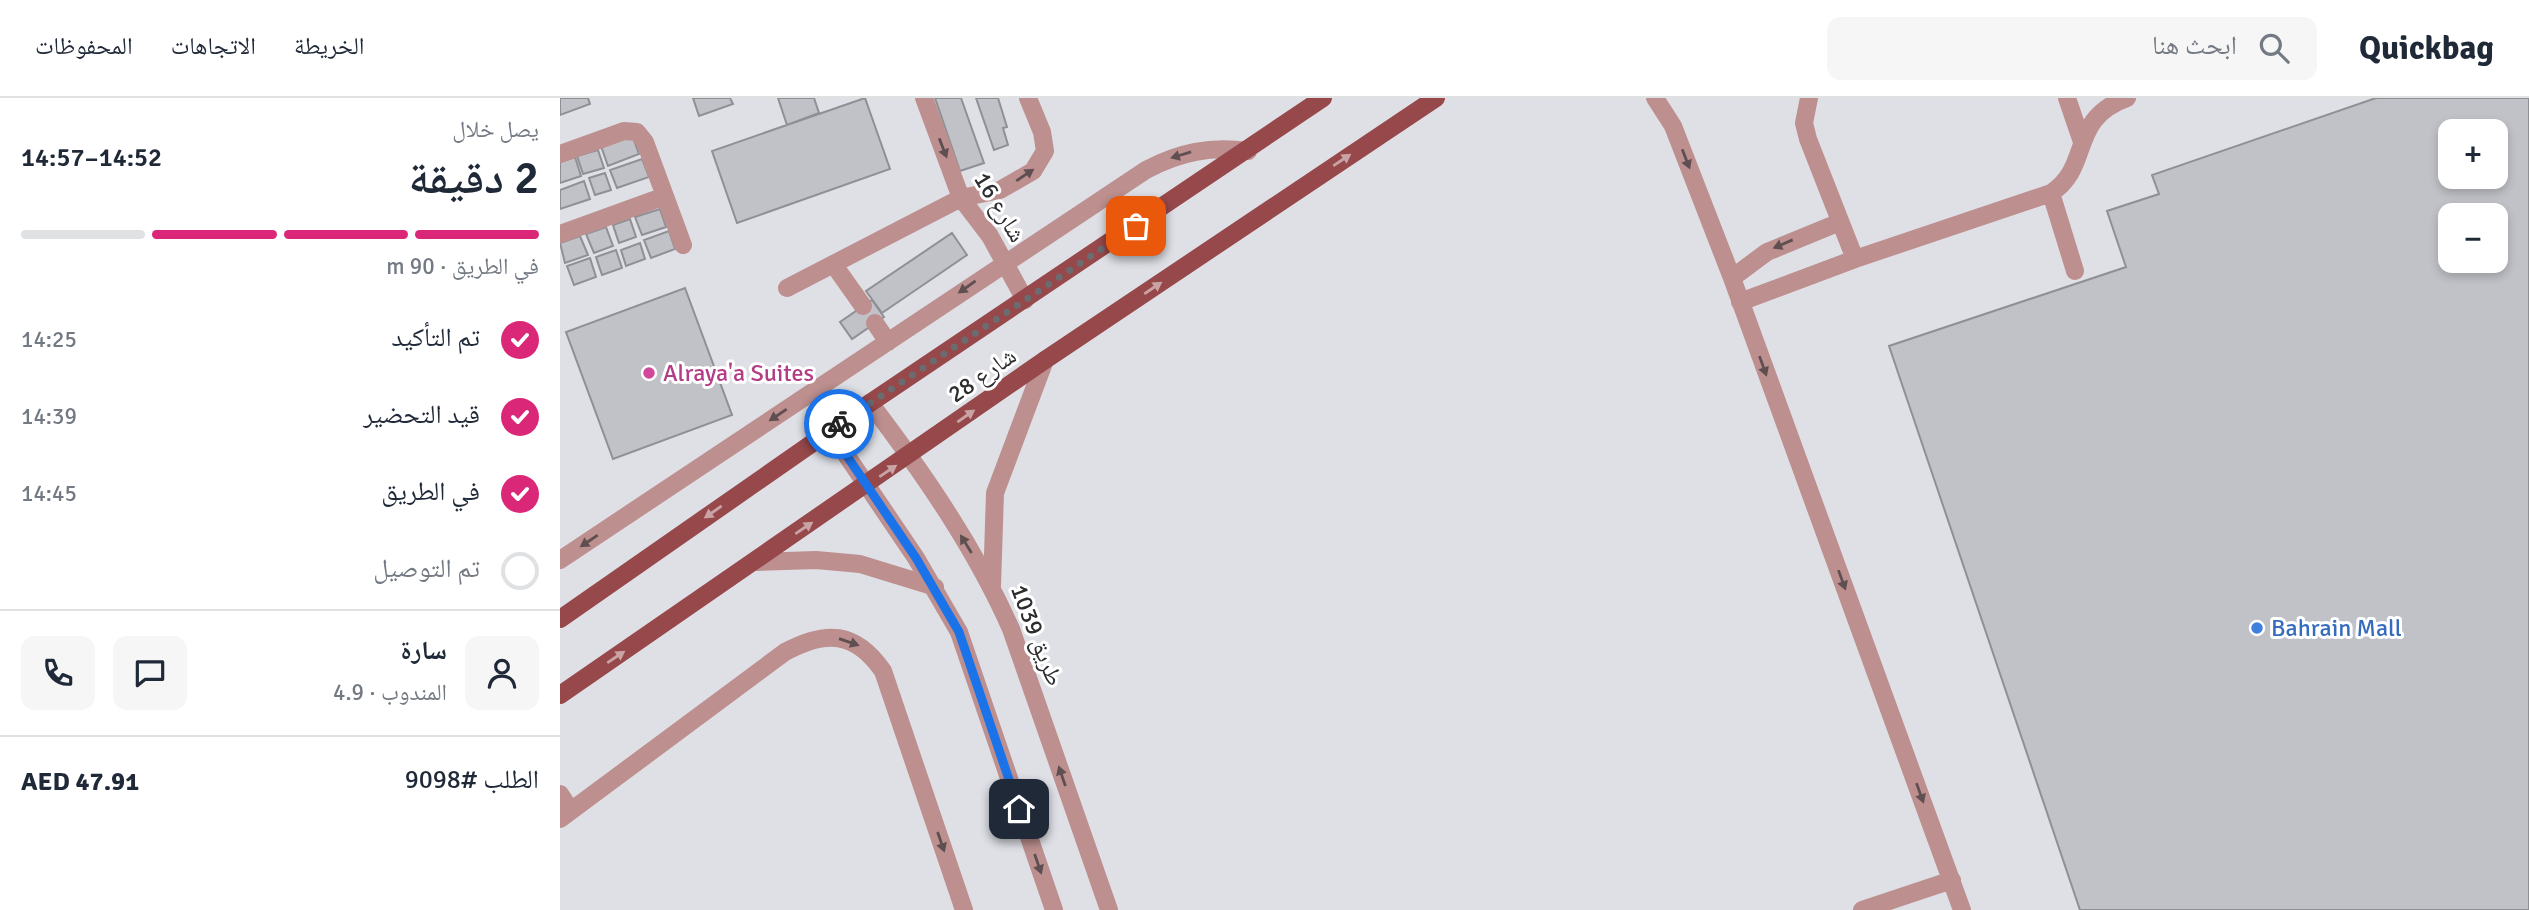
<!DOCTYPE html>
<html lang="ar">
<meta charset="utf-8">
<style>
:root{--surface:#fff;--page:#f6f6f7;--text:#1f2937;--muted:#747a83;--line:#e0e1e3;--accent:#db2777}
body{margin:0;font-family:Signika,"Noto Naskh Arabic",sans-serif;background:var(--page);color:var(--text);direction:rtl;height:100vh;display:flex;flex-direction:column;font-size:26px;white-space:nowrap}
*{box-sizing:border-box;margin:0}
p{font-size:23px;color:var(--muted)}
.icon{flex:none;width:38px;height:38px;fill:none;stroke:currentColor;stroke-width:2;stroke-linecap:round;stroke-linejoin:round}
.map{position:relative;flex:1;overflow:hidden;direction:ltr}
.details{display:flex;flex-direction:column;background:var(--surface);width:560px}
.details>*{flex:none}
.fabs{position:absolute;left:1878px;top:21px;display:grid;gap:14px}
.fabs a{display:grid;place-items:center;width:70px;height:70px;border-radius:14px;background:var(--surface);box-shadow:0 4px 10px #0003;font-size:35px}
.pin{position:absolute;display:grid;place-items:center;width:60px;height:60px;color:#fff;margin:-30px;border-radius:14px;box-shadow:0 4px 10px #0006}
.courier{position:absolute;display:grid;place-items:center;width:70px;height:70px;margin:-35px;border:5px solid #1a73e8;border-radius:50%;background:#fff;color:#222;box-shadow:0 2px 9px #0007}
.summary em{font-style:normal;font-weight:600}
.summary div{display:flex;flex-direction:column-reverse}
.summary{display:flex;align-items:center;justify-content:space-between;height:119px;padding:0 21px}
h1{font-size:46px;font-weight:600;line-height:52px}
.bar{display:grid;grid-template-columns:repeat(4,1fr);gap:10px 7px;align-content:center;height:84px;padding:0 21px}
.bar i{height:9px;border-radius:5px;background:var(--line)}
.bar .on{background:var(--accent)}
.bar p{grid-column:span 4}
.line{display:flex;align-items:center;gap:18px;padding:0 21px;border-top:2px solid var(--line)}
.line div{flex:1}
.round{display:grid;place-items:center;flex:none;width:74px;height:74px;border-radius:14px;background:var(--page)}
ol{padding:0 21px;list-style:none}
li{display:flex;align-items:center;gap:21px;height:77px}
li p{margin-inline-start:auto}
li .icon{padding:7px;border-radius:50%;background:var(--accent);color:#fff;stroke-width:4}
li:last-child{color:var(--muted)}
li i{width:38px;height:38px;border:4px solid var(--line);border-radius:50%}
header{display:flex;align-items:center;gap:42px;box-sizing:border-box;height:98px;padding:0 35px;background:var(--surface);border-bottom:2px solid var(--line)}
header strong{font-size:33px}
nav{display:flex;gap:38px;margin-inline-start:auto;font-size:24px}
.search{width:490px;height:63px;background:var(--page);display:flex;align-items:center;gap:18px;box-sizing:border-box;padding:0 24px;border-radius:14px;color:var(--muted);font-size:26px}
main{display:flex;flex:1;min-height:0}
.map>svg:first-child{display:block}
.building{fill:#c0c2c7;stroke:#8f9095;stroke-width:2;fill-rule:evenodd}
.lines{fill:none;stroke-linecap:round;stroke-linejoin:round}
.minor{stroke:#bd8f8f;stroke-width:18}
.major{stroke:#96484b;stroke-width:18}
.oneway{fill:#5f4f51}
.oneway2{fill:#caa4a5}
.done{stroke:#6b6c6f;stroke-width:7;stroke-dasharray:0 12.6}
.route{stroke:#1a73e8;stroke-width:9}
.hotel-dot{fill:#d1479c;stroke:#fff;stroke-width:2.5}
.shop-dot{fill:#3f7fe0;stroke:#fff;stroke-width:2.5}
.labels{text-anchor:middle;stroke-width:6;stroke-linejoin:round;paint-order:stroke}
.street-label{font-size:24px;fill:#2c2d2f;stroke:#fff}
.hotel-label{font-size:24px;fill:#b23c85;stroke:#fff;text-anchor:start}
.shop-label{font-size:24px;fill:#366cbe;stroke:#fff;text-anchor:start}
</style>
<header>
<strong>Quickbag</strong>
<div class="search"><svg class="icon" aria-label="search" viewBox="0 0 24 24"><circle cx="10" cy="10" r="6"/><path d="M15 15l6 6"/></svg>ابحث هنا</div>
<nav><a>الخريطة</a><a>الاتجاهات</a><a>المحفوظات</a></nav>
</header>
<main>
<div class="map">
<svg width="1969" height="812" viewBox="0 0 1969 812">
<rect width="100%" height="100%" fill="#dfe0e6"/>
<path class="building" d="M0 0H28L30 6 0 17Z
M133 0H170L173 6 139 18Z
M218 0H254L259 15 227 27Z
M305 0 330 71 177 125 152 53Z
M375 0H401L424 65 400 73Z
M416 0H438L447 29 443 30 448 47 434 52Z
M1816 0H1969V812H1520L1329 248 1566 169 1547 113 1599 96 1592 77ZM1890 33H1936V79H1890ZM1890 117H1936V163H1890Z
M72 37 79 56 48 68 41 48Z
M38 52 44 70 23 76 17 58Z
M15 59 21 78 0 85V64Z
M82 61 89 79 57 90 50 72Z
M45 75 51 92 35 97 29 80Z
M24 83 30 101 0 111V92Z
M100 111 106 129 82 137 75 119Z
M70 121 76 139 59 145 53 127Z
M46 129 53 148 34 155 26 136Z
M109 133 115 151 91 160 84 142Z
M392 135 407 157 322 215 306 193Z
M20 138 28 157 5 165 0 145Z
M80 145 85 161 66 168 61 152Z
M56 152 62 170 42 177 36 159Z
M30 160 36 179 14 187 7 168Z
M125 190 172 317 53 361 6 234Z
M312 202 324 219 292 241 280 224Z"/>
<g class="lines">
<path class="minor" d="M364 0 401 100 430 138 465 202
M1095 0 1113 28 1172 180 1402 812
M1249 0 1244 25 1248 41 1295 161
M1507 0 1521 41
M0 56 64 33 77 34 85 44 123 147
M1491 95 1515 173
M0 136 105 98
M274 167 303 208
M1172 180 1207 154 1280 124
M227 190 401 100 440 92 473 73 485 53 482 34 468 0
M1180 204 1295 161 1491 95C1532 69 1508 21 1567 0
M315 225 328 244
M310 305C364 376 415 450 451 531L549 812
M270 333 356 460 399 534 494 812
M0 462 586 72C620 54 650 48 688 53
M194 464 256 462 300 466 375 489
M432 488 435 395 485 262
M0 696 11 713
M0 721 225 554C266 532 295 533 323 573L404 812
M1302 812 1392 782"/>
<path class="major" d="M0 521 310 305 763 0
M0 597 485 262 876 0"/>
</g>
<defs><path id="oneway-solid" d="M-6-.8H1V-3.2L6.5 0L1 3.2V.8H-6Z" transform="scale(1.75)"/></defs>
<g class="oneway">
<use href="#oneway-solid" transform="translate(383 50) rotate(69)"/>
<use href="#oneway-solid" transform="translate(621 57) rotate(163)"/>
<use href="#oneway-solid" transform="translate(1126 61) rotate(69)"/>
<use href="#oneway-solid" transform="translate(465 77) rotate(-34)"/>
<use href="#oneway-solid" transform="translate(1223 146) rotate(157)"/>
<use href="#oneway-solid" transform="translate(407 189) rotate(145)"/>
<use href="#oneway-solid" transform="translate(1203 268) rotate(70)"/>
<use href="#oneway-solid" transform="translate(218 317) rotate(146)"/>
<use href="#oneway-solid" transform="translate(29 443) rotate(146)"/>
<use href="#oneway-solid" transform="translate(406 446) rotate(-122)"/>
<use href="#oneway-solid" transform="translate(1282 482) rotate(70)"/>
<use href="#oneway-solid" transform="translate(289 544) rotate(19)"/>
<use href="#oneway-solid" transform="translate(502 678) rotate(-109)"/>
<use href="#oneway-solid" transform="translate(1360 695) rotate(70)"/>
<use href="#oneway-solid" transform="translate(381 744) rotate(71)"/>
<use href="#oneway-solid" transform="translate(478 766) rotate(71)"/>
</g>
<g class="oneway2">
<use href="#oneway-solid" transform="translate(782 62) rotate(-34)"/>
<use href="#oneway-solid" transform="translate(593 190) rotate(-34)"/>
<use href="#oneway-solid" transform="translate(406 318) rotate(-35)"/>
<use href="#oneway-solid" transform="translate(328 373) rotate(-34)"/>
<use href="#oneway-solid" transform="translate(153 414) rotate(145)"/>
<use href="#oneway-solid" transform="translate(244 430) rotate(-34)"/>
<use href="#oneway-solid" transform="translate(56 559) rotate(-34)"/>
</g>
<g class="lines">
<path class="done" d="M279 326 576 128"/>
<path class="route" d="M279 326 270 333 356 460 399 534 459 711"/>
</g>
<circle class="hotel-dot" cx="89" cy="275" r="7"/>
<circle class="shop-dot" cx="1697" cy="530" r="7"/>
<g class="labels">
<g class="street-label">
<text transform="translate(440 109) rotate(59)" y="8">شارع 16</text>
<text transform="translate(422 277) rotate(-35)" y="8">شارع 28</text>
<text transform="translate(477 537) rotate(69)" y="8">طريق 1039</text>
</g>
<g class="hotel-label">
<text x="103" y="283">Alraya'a Suites</text>
</g>
<g class="shop-label">
<text x="1711" y="538">Bahrain Mall</text>
</g>
</g>
</svg>
<div class="fabs">
<a>+</a>
<a>−</a>
</div>
<div class="pin" style="left:576px;top:128px;background:#ea580c"><svg class="icon" aria-label="bag" viewBox="0 0 24 24"><path d="M5 8h14l-1 12H6zM9 8a3 3 0 0 1 6 0"/></svg></div>
<div class="pin" style="left:459px;top:711px;background:#1f2937"><svg class="icon" aria-label="home" viewBox="0 0 24 24"><path d="M3 11l9-7 9 7M6 9v11h12V9"/></svg></div>
<div class="courier" style="left:279px;top:326px"><svg class="icon" aria-label="bike" viewBox="0 0 24 24"><circle cx="6" cy="16" r="4"/><circle cx="18" cy="16" r="4"/><path d="M6 16l4-8h5l3 8M10 8l3 8H6M13 5h3"/></svg></div>
</div>
<section class="details">
<div class="summary"><div><h1>2 دقيقة</h1><p>يصل خلال</p></div><em>14:52–14:57</em></div>
<div class="bar"><i class="on"></i><i class="on"></i><i class="on"></i><i></i><p>في الطريق · 90 m</p></div>
<ol>
<li><svg class="icon" aria-label="check" viewBox="0 0 24 24"><path d="M5 12l5 5 9-10"/></svg>تم التأكيد<p>14:25</p></li>
<li><svg class="icon" aria-label="check" viewBox="0 0 24 24"><path d="M5 12l5 5 9-10"/></svg>قيد التحضير<p>14:39</p></li>
<li><svg class="icon" aria-label="check" viewBox="0 0 24 24"><path d="M5 12l5 5 9-10"/></svg>في الطريق<p>14:45</p></li>
<li><i></i>تم التوصيل</li>
</ol>
<div class="line" style="height:126px"><a class="round"><svg class="icon" aria-label="person" viewBox="0 0 24 24"><circle cx="12" cy="8" r="4"/><path d="M4 21q1-7 8-7t8 7"/></svg></a><div><b>سارة</b><p>المندوب · 4.9</p></div><a class="round"><svg class="icon" aria-label="chat" viewBox="0 0 24 24"><path d="M4 5h16v11H9l-5 4z"/></svg></a><a class="round"><svg class="icon" aria-label="phone" viewBox="0 0 24 24"><path d="M5 4h4l2 5-3 2q2 4 5 5l2-3 5 2v4C11 20 4 13 5 4z"/></svg></a></div>
<div class="line" style="height:91px"><div>الطلب #9098</div><b>AED 47.91</b></div>
</section>
</main>
